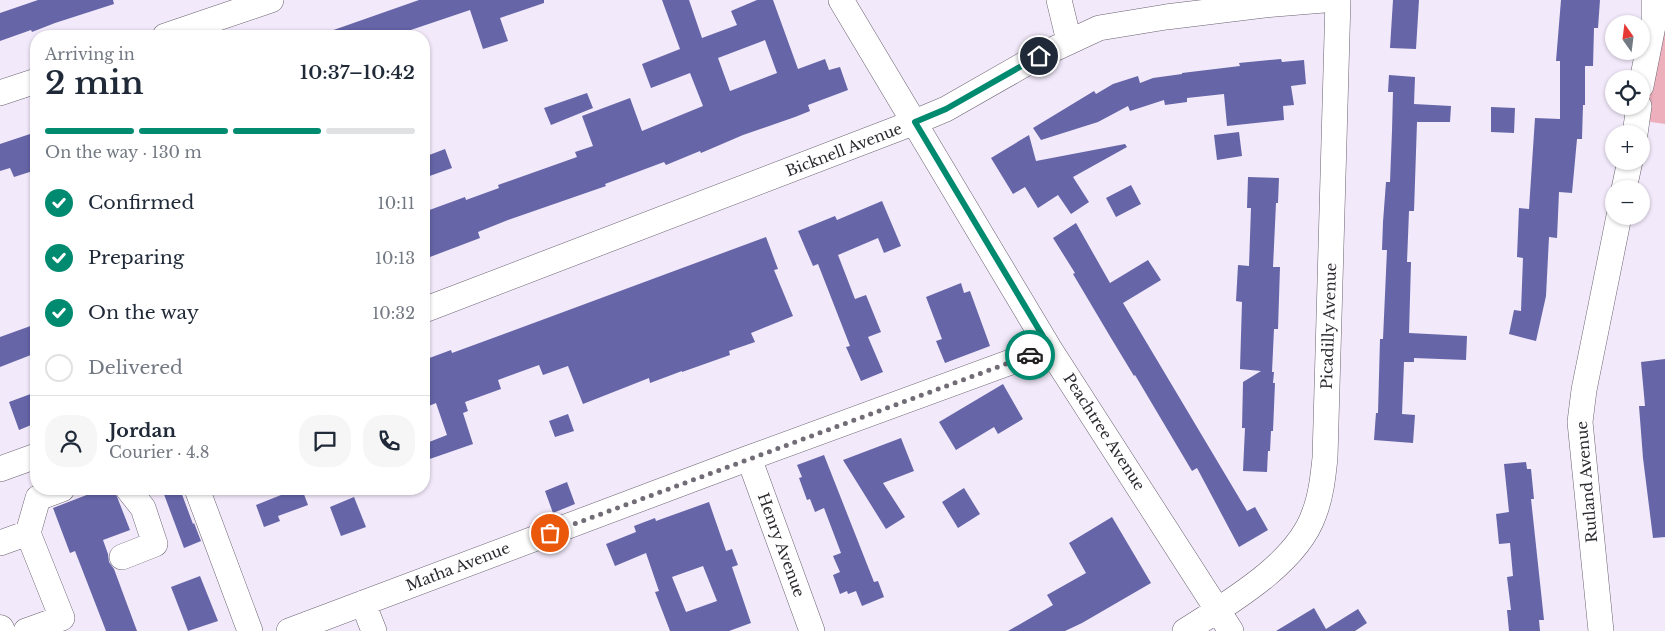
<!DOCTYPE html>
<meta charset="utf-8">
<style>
:root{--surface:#fff;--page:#f6f6f7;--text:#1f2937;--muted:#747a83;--line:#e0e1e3;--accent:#008a70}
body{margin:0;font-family:"Libre Baskerville",serif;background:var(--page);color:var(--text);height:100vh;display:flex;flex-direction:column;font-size:19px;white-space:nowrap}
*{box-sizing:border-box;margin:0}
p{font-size:16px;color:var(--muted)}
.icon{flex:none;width:28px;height:28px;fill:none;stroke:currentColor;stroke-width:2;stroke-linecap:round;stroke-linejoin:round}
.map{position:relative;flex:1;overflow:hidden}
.sheet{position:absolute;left:30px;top:30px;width:400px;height:465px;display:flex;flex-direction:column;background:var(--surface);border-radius:20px;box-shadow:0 1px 4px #0004}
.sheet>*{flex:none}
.needle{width:32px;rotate:346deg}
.fabs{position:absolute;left:1605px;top:15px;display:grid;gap:10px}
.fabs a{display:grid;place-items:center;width:45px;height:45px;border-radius:50%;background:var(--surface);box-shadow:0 1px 4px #0004;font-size:25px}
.pin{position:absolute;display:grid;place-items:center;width:42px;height:42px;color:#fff;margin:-21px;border:2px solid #fff;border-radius:50%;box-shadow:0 1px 5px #0007}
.courier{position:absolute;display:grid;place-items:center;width:50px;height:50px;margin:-25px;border:4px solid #008a70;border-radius:50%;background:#fff;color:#222;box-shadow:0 1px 6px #0007}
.headline em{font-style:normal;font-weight:600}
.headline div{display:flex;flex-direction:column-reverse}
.headline{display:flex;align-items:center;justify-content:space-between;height:85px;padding:0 15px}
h1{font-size:32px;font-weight:600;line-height:38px}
.bar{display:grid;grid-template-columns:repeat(4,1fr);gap:8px 5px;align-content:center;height:60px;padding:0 15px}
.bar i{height:6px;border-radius:4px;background:var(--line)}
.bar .active{background:var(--accent)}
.bar p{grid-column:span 4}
.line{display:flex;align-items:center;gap:12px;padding:0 15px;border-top:1px solid var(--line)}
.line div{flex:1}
.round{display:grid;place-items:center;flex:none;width:52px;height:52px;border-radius:20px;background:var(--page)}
ol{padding:0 15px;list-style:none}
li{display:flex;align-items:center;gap:15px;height:55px}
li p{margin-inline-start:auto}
li .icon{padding:5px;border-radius:50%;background:var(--accent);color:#fff;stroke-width:4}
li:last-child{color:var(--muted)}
li i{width:28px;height:28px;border:2px solid var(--line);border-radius:50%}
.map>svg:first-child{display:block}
.green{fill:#edafbc}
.building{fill:#6565a8;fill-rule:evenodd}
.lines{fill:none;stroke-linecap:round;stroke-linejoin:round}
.minor-casing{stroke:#6a6270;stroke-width:26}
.major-casing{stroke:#6a6270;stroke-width:29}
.minor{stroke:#fff;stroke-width:25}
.major{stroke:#fff;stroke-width:28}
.done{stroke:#716c76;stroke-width:5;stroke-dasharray:0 9}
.route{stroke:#008a70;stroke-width:6}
.labels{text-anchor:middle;stroke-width:5;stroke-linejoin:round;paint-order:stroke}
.street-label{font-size:15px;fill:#2c292f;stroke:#fff}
</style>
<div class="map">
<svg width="1665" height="631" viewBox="0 0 1665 631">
<rect width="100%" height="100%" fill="#f2e9fa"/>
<path class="green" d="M1665 17V124L1644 121Z"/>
<path class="building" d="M38 0H113L114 4 55 23 32 32 31 30 0 41V13Z
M419 0H544V3L500 18 508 41 483 49 470 10 393 36H325V33Z
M662 0H689L702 38 737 25 731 11 757 0H773L798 69 825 59 829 70 840 67 848 90 808 105 810 111 795 117 743 135 701 153 700 151 666 165 664 162 605 184 606 186 508 220 478 232 480 238 430 257 428 253 424 255V212L465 197 466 200 499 188 498 185 577 157 575 152 593 146 582 116 630 98 642 131 703 106 690 73 651 88 642 64 680 49ZM765 40 777 73 730 91 718 58Z
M1393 0H1419L1416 49 1390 48Z
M1561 0H1600L1598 28H1594L1593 66H1585V105H1583L1582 139H1577L1572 193 1559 192 1557 238 1549 237 1546 296 1536 341 1509 334 1514 310 1521 311 1523 258 1517 257 1519 208 1529 209 1535 118 1560 119V61H1556Z
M1281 59 1282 62 1304 60 1306 84 1291 86 1294 105 1283 106 1284 120 1227 126 1224 94 1187 98V102L1165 105 1164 100 1130 111 1128 106 1098 122 1041 140 1033 128 1094 91 1096 94 1113 84 1138 76 1140 83 1153 78 1182 74V73L1240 66 1239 63Z
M1389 75 1415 77 1414 104 1451 106 1450 122H1417L1414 211H1409L1407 262H1411L1409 333 1467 336 1466 360 1414 358V362H1404L1402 414 1415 415 1413 443 1374 440 1376 413H1378L1380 339H1383L1387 250H1382L1383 222 1386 182H1390L1392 131 1393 92H1388Z
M587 93 593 108 551 125 544 108Z
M1491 107 1515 108 1514 133 1491 132Z
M36 132V170L14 177 10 168 0 171V144Z
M1239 132 1242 156 1217 160 1214 135Z
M1029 135 1036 161 1125 144 1127 147 1073 177 1089 202 1071 214 1058 195 1038 208 1025 187 1013 194 991 158Z
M445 149 452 168 424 178V157Z
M1248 177 1279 178 1278 203H1276L1273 267H1280L1278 329H1274L1272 372H1274L1273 383H1275L1273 431H1271L1270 451H1268L1267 472 1243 471 1245 428H1242L1243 382 1261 371 1240 369 1242 302 1236 301 1238 265 1249 266 1251 208H1247Z
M1131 185 1141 204 1116 217 1106 198Z
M882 201 901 246 884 253 878 238 838 255 855 299 866 295 881 332 868 337 883 372 861 381 846 347 850 346 818 264 813 266 798 231 835 216 837 220Z
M1076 223 1110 283 1148 260 1161 280 1123 303 1247 511 1255 507 1268 530 1239 547 1197 468 1192 471 1135 375 1134 376 1111 338 1073 274 1075 273 1053 238Z
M766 237 778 269 774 270 793 316 751 333 755 342 729 351 730 355 682 372V371L650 383 649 378 583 404 568 366 543 375 539 365 498 380 501 389 465 402 468 411 463 413 473 444 424 461V444L447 435 436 403 424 408V360L451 350 452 353 493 338Z
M961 283 964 293 970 291 990 346 945 363 936 341 942 339 926 297Z
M36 324V353L0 367V337Z
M1665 359V537L1653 538 1643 458 1639 406H1645L1641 362Z
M1003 384 1023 419 998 434 994 427 956 450 939 422Z
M36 392V423L19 430 9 402Z
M568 414 574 431 555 437 549 421Z
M901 438 914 471 883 483 905 517 886 529 843 460Z
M824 455 874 582 878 581 884 597 862 606 856 591 848 594 847 591 840 594 833 575 840 572 833 556 841 553 824 508 815 512 810 499 807 500 799 478 802 477 797 465Z
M1526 462 1527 469H1531L1534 499H1531L1544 620H1539L1540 631H1509L1507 610H1511L1507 577 1513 576 1510 543 1499 544 1496 514 1509 512 1504 464Z
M567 482 575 504 553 513 545 491Z
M964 488 980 514 958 528 942 502Z
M102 489H114L130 530 103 540 108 554 109 562 114 569 137 631H106L75 551 70 553 53 508Z
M162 489H180L193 524 194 523 201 541 184 548Z
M296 489H302L308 505 278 516 280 521 264 527 256 505Z
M354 497 366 527 341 536 330 507Z
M709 502 726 551 732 549 738 565 732 567 751 623 729 631H670L655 592 659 591 646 553 615 566 606 544 636 532 634 526 655 518 656 521ZM703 566 717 601 686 612 672 577Z
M1112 517 1151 583 1082 623 1065 631H1008L1053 605 1047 595 1086 573 1069 543Z
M200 576 218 621 188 631 171 587Z
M1314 608 1326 629 1358 609 1367 623 1355 631H1276Z"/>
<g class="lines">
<g class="minor-casing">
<path id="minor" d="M841 0 1049 348 1231 631
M1059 0 1069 41
M165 36 271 0
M1641 86 1654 21V0
M0 93 36 81
M1635 134 1639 106
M1624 189 1630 161
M424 310 915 122 946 109 1039 56 1099 28 1166 17 1264 5 1324 0
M749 458 812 631
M0 469 36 456
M197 489 250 631
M0 543 28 533
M122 557 155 544 143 508 128 489
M363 603 374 631
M26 631 62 618 28 533 38 498 62 489
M289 631 749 458 1049 348
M1185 631C1227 604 1297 564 1314 514 1321 496 1323 477 1325 458L1338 0
M1601 631 1580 422 1584 390 1619 216"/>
</g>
<g class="major-casing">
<path id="major" d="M0 629 1 631"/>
</g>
<use href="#minor" class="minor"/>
<use href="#major" class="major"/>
</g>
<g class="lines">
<path class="done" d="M550 533 1030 355"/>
<path class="route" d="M1030 355 1050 348 915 122 946 109 1039 56"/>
</g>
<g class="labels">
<g class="street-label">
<text transform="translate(844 150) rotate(-21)" y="5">Bicknell Avenue</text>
<text transform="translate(1329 326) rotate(-88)" y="5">Picadilly Avenue</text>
<text transform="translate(1104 432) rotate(57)" y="5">Peachtree Avenue</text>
<text transform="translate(1587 482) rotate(-95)" y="5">Rutland Avenue</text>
<text transform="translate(781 545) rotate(70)" y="5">Henry Avenue</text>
<text transform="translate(458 567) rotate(-21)" y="5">Matha Avenue</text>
</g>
</g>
</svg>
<div class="fabs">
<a><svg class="needle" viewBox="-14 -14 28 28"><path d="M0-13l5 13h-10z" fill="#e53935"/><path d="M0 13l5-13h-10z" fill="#747a83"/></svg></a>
<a><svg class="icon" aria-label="locate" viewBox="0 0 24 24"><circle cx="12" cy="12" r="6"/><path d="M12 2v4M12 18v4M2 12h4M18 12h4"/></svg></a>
<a>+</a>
<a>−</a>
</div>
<div class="pin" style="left:550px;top:533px;background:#ea580c"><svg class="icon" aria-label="bag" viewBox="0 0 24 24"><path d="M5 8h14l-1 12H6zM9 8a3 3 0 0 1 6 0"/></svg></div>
<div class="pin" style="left:1039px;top:56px;background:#1f2937"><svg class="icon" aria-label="home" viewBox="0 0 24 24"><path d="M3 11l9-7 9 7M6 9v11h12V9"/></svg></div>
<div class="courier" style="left:1030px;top:355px"><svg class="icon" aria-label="car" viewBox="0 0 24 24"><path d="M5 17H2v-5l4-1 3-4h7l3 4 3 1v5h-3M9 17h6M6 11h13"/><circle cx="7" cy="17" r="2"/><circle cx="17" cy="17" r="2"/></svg></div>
<section class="sheet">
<div class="headline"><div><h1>2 min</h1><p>Arriving in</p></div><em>10:37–10:42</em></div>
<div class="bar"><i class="active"></i><i class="active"></i><i class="active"></i><i></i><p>On the way · 130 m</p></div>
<ol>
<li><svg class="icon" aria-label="check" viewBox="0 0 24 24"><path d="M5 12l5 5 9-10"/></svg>Confirmed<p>10:11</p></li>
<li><svg class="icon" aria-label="check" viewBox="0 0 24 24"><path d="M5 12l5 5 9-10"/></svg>Preparing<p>10:13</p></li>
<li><svg class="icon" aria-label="check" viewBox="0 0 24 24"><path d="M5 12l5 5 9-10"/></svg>On the way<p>10:32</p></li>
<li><i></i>Delivered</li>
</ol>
<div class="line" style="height:90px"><a class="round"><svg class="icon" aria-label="person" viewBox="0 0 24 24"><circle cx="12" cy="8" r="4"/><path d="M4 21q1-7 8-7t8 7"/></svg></a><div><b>Jordan</b><p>Courier · 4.8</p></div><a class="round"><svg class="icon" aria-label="chat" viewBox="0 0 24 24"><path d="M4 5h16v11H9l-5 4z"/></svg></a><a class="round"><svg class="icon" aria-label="phone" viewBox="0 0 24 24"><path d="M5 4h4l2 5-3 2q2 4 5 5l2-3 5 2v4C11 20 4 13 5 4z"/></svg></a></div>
</section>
</div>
